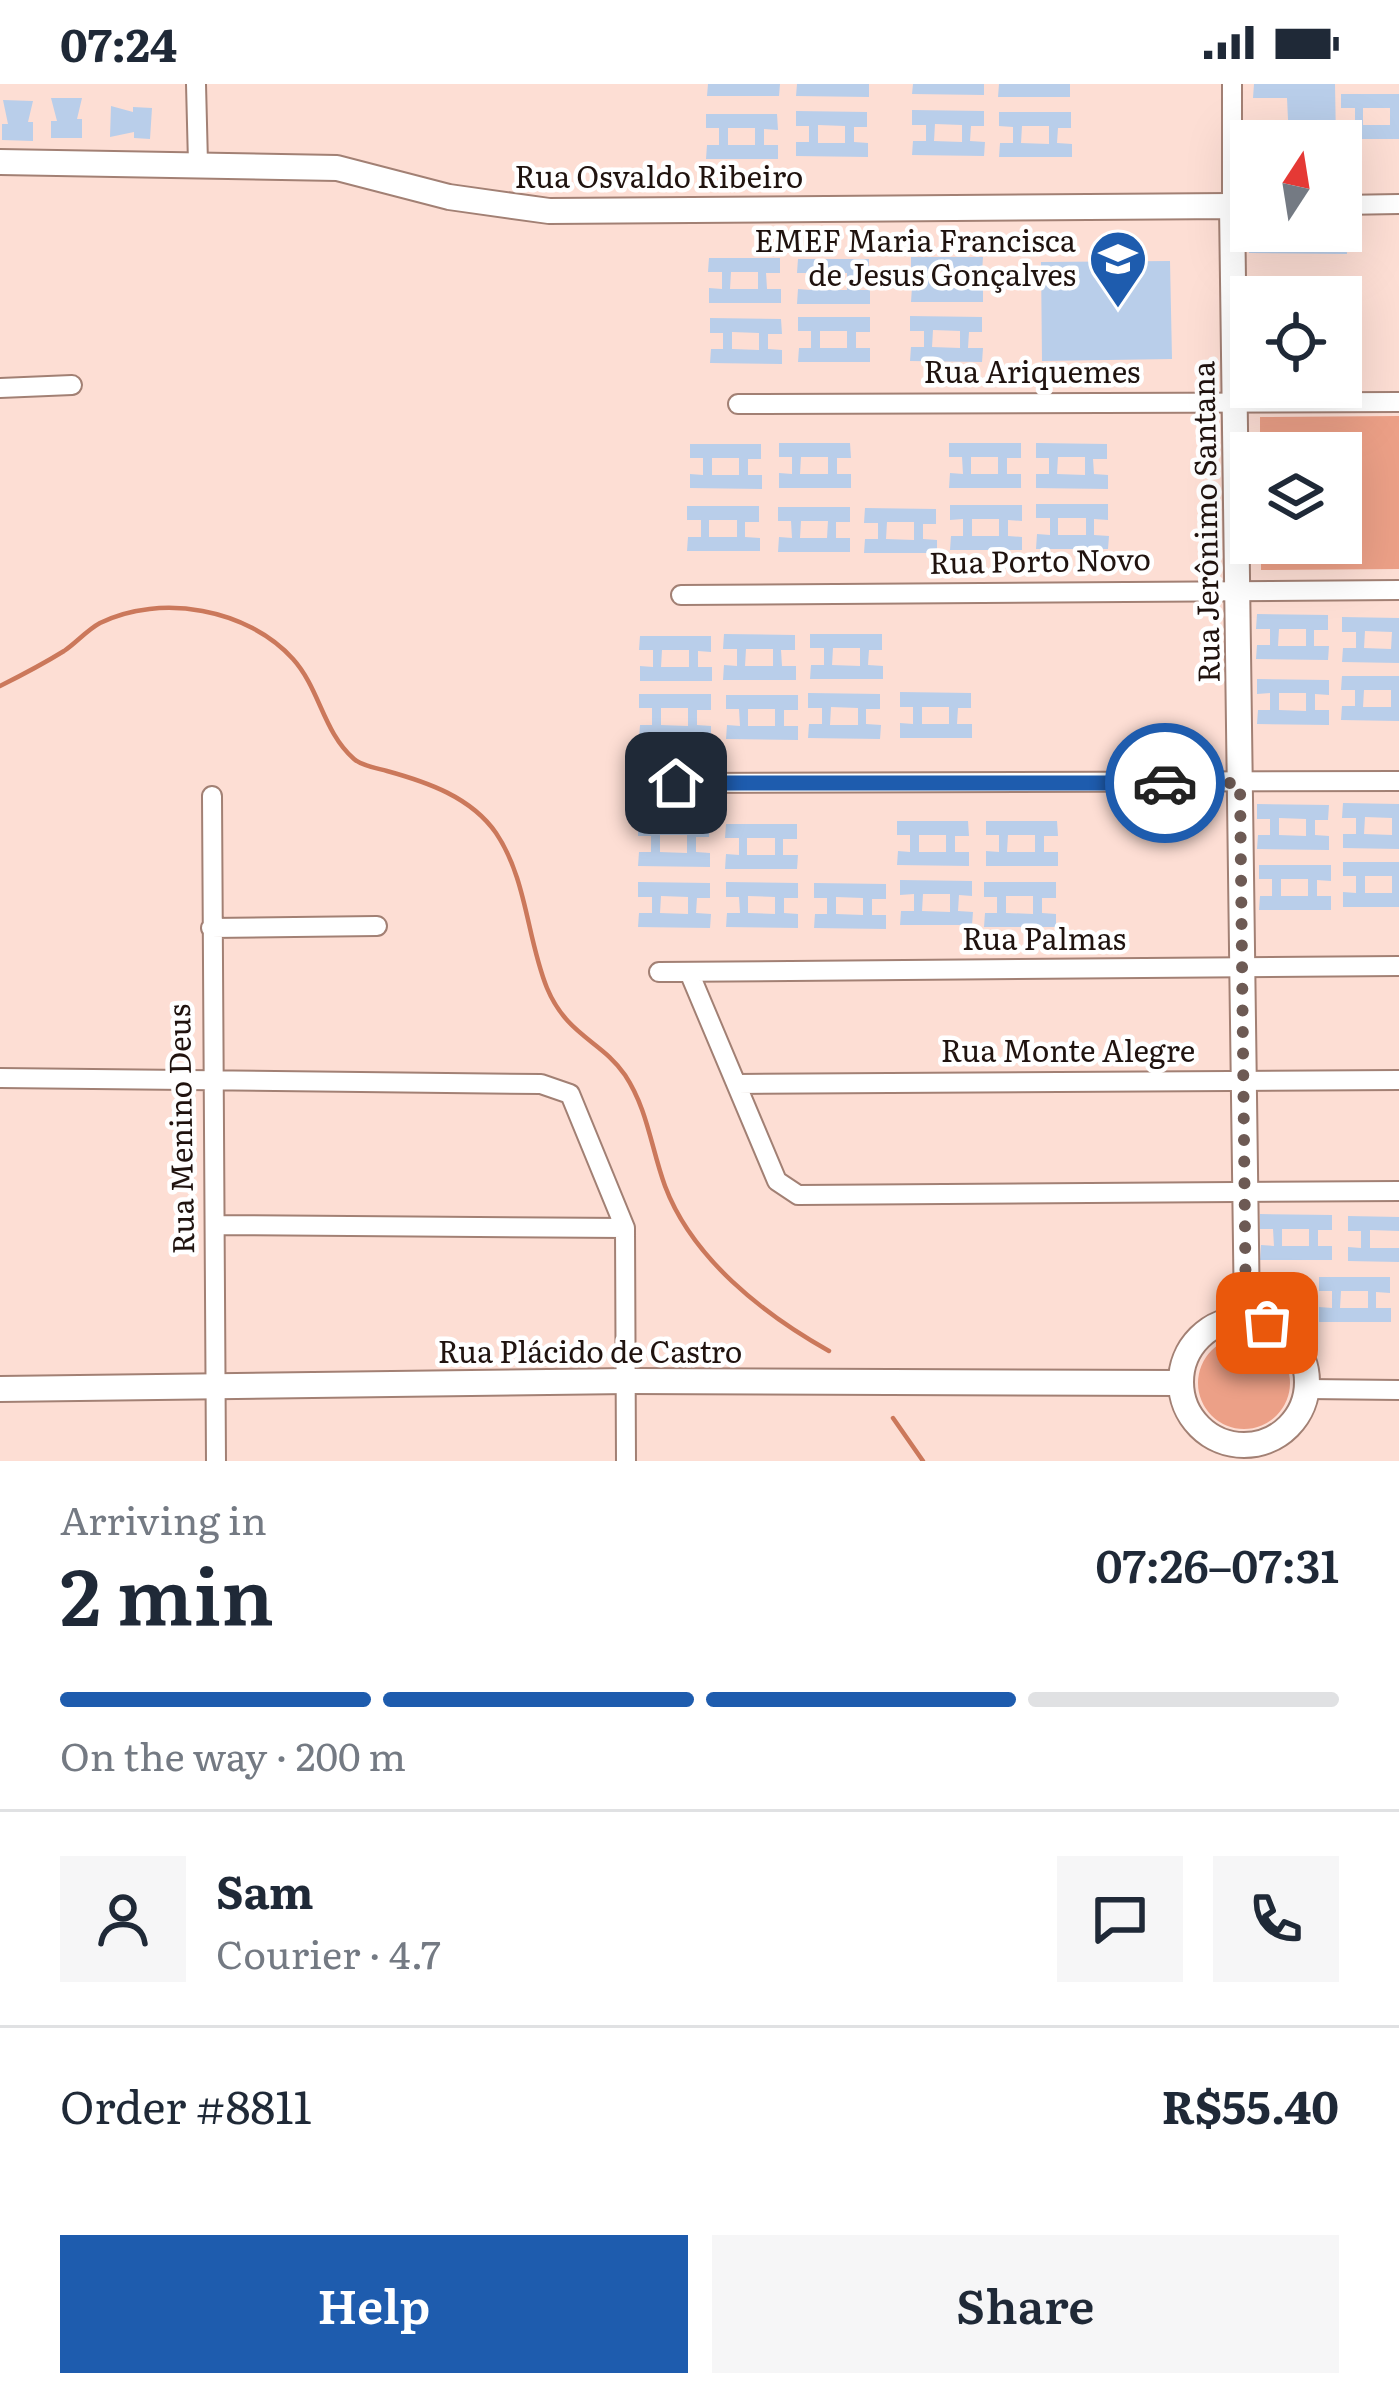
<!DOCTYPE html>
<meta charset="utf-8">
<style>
:root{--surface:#fff;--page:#f6f6f7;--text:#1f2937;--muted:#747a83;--line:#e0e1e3;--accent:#1e5cae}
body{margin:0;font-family:Literata,serif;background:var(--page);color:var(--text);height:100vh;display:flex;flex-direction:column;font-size:45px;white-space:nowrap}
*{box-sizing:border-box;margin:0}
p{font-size:39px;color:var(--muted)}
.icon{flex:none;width:66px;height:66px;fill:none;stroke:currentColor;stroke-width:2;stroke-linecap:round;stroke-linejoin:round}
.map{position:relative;height:1377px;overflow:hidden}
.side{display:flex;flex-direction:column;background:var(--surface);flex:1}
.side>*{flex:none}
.needle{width:78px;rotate:12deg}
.tools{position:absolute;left:1230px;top:36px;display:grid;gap:24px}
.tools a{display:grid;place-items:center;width:132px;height:132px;border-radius:0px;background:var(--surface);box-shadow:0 12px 48px #0002;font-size:60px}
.pin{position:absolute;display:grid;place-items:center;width:102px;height:102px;color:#fff;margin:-51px;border-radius:24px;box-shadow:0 6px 18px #0006}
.courier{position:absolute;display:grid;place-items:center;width:120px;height:120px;margin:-60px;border:9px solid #1e5cae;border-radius:50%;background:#fff;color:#222;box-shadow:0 3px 15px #0007}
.head em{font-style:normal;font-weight:600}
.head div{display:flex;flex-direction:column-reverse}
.head{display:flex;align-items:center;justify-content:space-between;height:204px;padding:0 60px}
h1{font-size:78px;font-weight:600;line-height:90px}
.bar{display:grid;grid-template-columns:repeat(4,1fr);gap:18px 12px;align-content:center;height:144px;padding:0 60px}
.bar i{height:15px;border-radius:9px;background:var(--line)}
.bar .active{background:var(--accent)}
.bar p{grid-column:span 4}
.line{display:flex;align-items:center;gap:30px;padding:0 60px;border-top:3px solid var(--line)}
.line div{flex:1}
.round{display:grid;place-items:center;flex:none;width:126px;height:126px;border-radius:0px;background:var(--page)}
.primary-button{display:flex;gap:24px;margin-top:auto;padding:24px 60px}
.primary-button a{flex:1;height:138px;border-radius:0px;background:var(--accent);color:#fff;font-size:48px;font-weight:600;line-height:138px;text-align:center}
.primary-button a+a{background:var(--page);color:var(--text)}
.status{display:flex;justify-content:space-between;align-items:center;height:84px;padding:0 60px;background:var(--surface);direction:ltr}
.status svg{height:33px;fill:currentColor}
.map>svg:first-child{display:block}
.green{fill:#eca087}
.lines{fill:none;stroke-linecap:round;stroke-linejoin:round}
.stream{stroke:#cb785b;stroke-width:4.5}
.building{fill:#b9ceea;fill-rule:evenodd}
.minor-casing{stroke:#a28074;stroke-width:22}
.tertiary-casing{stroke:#a28074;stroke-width:28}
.minor{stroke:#fff;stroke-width:18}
.tertiary{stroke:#fff;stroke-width:24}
.done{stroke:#6d5a54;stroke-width:12;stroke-dasharray:0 21.6}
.route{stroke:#1e5cae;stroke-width:15}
.labels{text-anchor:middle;stroke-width:9;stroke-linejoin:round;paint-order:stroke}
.street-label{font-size:30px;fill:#20130f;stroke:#fff}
.poi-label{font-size:30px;fill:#20130f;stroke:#fff;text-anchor:end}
</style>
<div class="status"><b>07:24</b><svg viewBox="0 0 49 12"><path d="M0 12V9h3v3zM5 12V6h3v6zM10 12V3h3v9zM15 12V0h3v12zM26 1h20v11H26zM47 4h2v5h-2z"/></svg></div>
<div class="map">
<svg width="1399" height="1377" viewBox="0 0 1399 1377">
<rect width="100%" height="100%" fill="#fdded4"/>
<path class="green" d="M1399 332V485L1261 486V459H1341V369H1260V333Z
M1198 1299a46 46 0 1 1 92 0a46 46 0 1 1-92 0Z"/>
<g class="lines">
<path class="stream" d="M0 602C22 591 43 580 64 567 76 559 87 546 100 539 161 509 248 525 293 575 320 605 323 648 354 675 362 682 376 684 387 687 427 698 471 713 496 749 527 795 527 855 547 904 567 952 602 957 625 991 648 1026 651 1064 665 1102 692 1174 763 1230 829 1267
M893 1334 923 1377"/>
</g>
<path class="building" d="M708 0H780L779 12H707Z
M797 0H869V13L796 12Z
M913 0H984V11L912 10Z
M999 0H1070V13H998Z
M1254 0H1335L1336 57H1289L1287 14H1253Z
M1341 10H1399V55H1341L1342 41H1355V24H1341ZM1363 24H1390V41H1363Z
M51 14H82L77 35H82V54H51V37H57Z
M3 16 33 17 28 38H33V57L2 56V40H8Z
M111 22 133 28V23L152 24 150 55 134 54V48L110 53Z
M912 26 984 27V42H971L970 57 985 58 984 72 912 71 913 57H926V41H912ZM935 40 962 41V58L934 57Z
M796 27 867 28V43H854V58L868 59V73L796 72V58H809V42H796ZM818 41 845 42V59H818Z
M999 28H1071V44H1058L1057 59 1072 60V73H999L1000 59H1013V43L999 42ZM1022 42H1049V60L1021 59Z
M706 30H777L778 46 764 45V61H778V75H706L707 61H719V44H706ZM728 44H755V61H728Z
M1341 133 1345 134 1347 170 1249 169V147H1341Z
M911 173H983L982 188H969V204H983V218H911L912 203 924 204V187H911ZM933 187H960V204H933Z
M709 174H780V189H766L767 205H781V219H709V204L722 205V188H708ZM731 188H758V205H730Z
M798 175H869V191L855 190V206H870V220H797L798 205 811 206V189H797ZM820 189H847V206H819Z
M1170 177 1172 275 1042 277 1041 178Z
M910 232 982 233V248H969L968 264H983L982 278 910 277 911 263H924V247H910ZM933 246 960 247V264L932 263Z
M798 233H870V248H856V264H870V278H798L799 264H811V247H798ZM820 247H847V264H820Z
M710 234 781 235 782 250H768V265L782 266V280L710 279 711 265H723V249H710ZM732 248 759 249V266L732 265Z
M779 359H850L851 374H837V390H851V404H779V389L792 390V373H779ZM801 373H828V390H800Z
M949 359H1021V374H1007V390H1021V404H949L950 389 963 390 962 373H949ZM971 373H998V390H971Z
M1036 359 1107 360V375H1093L1094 390 1108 391V405L1036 404V390H1049V374H1036ZM1058 373H1085V391L1057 390Z
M690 360H761V375H748V391H762V405L690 404V390L703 391V374H690ZM712 374H739V391H712Z
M1036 420H1108V436L1094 435V451L1109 452 1108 465H1036L1037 450 1050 451V434H1036ZM1058 434H1086V451H1058Z
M950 421H1022V437L1008 436V452L1022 453V466H950L951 452H963V435L950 436ZM972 435H999V452H972Z
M687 422H759V438H745V453L760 454V467H687L688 453H701V436H687ZM709 436H737V453H709Z
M778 423H850V438H836V454H850V468H778L779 453 792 454 791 437H778ZM801 437H828L827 454H800Z
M865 424 936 425V440H923V455L937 456V469H864L865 455H878V439H864ZM887 438H914V456L886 455Z
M1257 530 1328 531V546H1314V562H1329L1328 576 1256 575 1257 561H1270V545H1256ZM1279 545H1306V562H1278Z
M1342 533 1399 534V579L1342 578 1343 564H1356V548H1342ZM1365 547 1392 548 1391 565 1364 564Z
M724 550 795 551V566H781L782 582H796V596H723L724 581 737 582V565H723ZM746 565H773V582H745Z
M810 550H882V566H869L868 581 883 582V595H810L811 581H824V564H810ZM833 564H860V582L832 581Z
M640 552H711V568L698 567V583H712V597H640V582L653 583V566H639ZM662 566H689V583H661Z
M1342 592H1399V637L1341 636 1342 622H1355V606H1341ZM1364 606H1391V623H1363Z
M1257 595 1329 596V611L1315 610V626H1329V641L1257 640 1258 626H1270V609L1257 610ZM1279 609H1306V627L1279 626Z
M900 608 971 609V624H958L957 640H972V654H900V639L913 640V623H900ZM922 623H949V640H922Z
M808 609 880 610V625H866V640L881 641 880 655 808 654 809 640H822V624H808ZM831 623 858 624V641H830Z
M639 610H711V626H697V641L711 642V655H639L640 641H652V624H639ZM661 624H688V642L661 641Z
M726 611H798V626H784V642H798V656L726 655 727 641 740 642 739 625H726ZM748 625H775V642H748Z
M1343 719 1399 720V765L1343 764V750H1356V734H1342ZM1365 733 1392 734V751L1364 750Z
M1257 720 1329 721 1328 736H1315V751L1329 752V766L1257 765 1258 751H1270V735H1257ZM1279 734 1306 735V752L1279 751Z
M638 737 710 738 709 753H696V768L710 769V783L638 782 639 768H651V752H638ZM660 751H687V769L660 768Z
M897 737H968L969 752H955V768H969V782L897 781 898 767 910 768V751H897ZM919 751H946V768H919Z
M986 737H1057L1058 752H1044V768H1058V782H986V767L999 768V751H986ZM1008 751H1035V768H1007Z
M726 740H797V755H783V771H798L797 785H725L726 770 739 771V754H725ZM747 754H775V771H747Z
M1343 778H1399V823H1343V808L1356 809V792H1343ZM1365 792H1392V809H1365Z
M1259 781H1331V797L1317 796V812H1331V826H1259L1260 812H1272V795H1259ZM1281 795H1308V812H1281Z
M900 796 972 797V812L959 811 958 827 973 828 972 841H900L901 827H914V810L900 811ZM923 810H950V828L922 827Z
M638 798 710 799V814H697L696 829 711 830 710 844 638 843 639 829H652V813H638ZM661 812 688 813V830L660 829Z
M726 798 798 799V814H784V829L798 830V844L726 843 727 829H740L739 813H726ZM748 812 775 813V830L748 829Z
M984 798H1056V814H1042V829L1056 830V843H984L985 829H997V813H984ZM1006 812H1033V830L1006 829Z
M814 799 886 800V815H872V831H886V845L814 844 815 830H827V814H814ZM836 813 863 814V831L836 830Z
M1260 1130 1332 1131V1146H1318V1162H1332V1176H1260L1261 1161 1274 1162 1273 1145H1260ZM1282 1145H1309V1162H1282Z
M1348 1132 1399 1133V1147L1370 1146V1164H1399V1178L1348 1177V1163L1361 1164V1147H1348Z
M1319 1193H1390V1209L1376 1208V1224H1391V1238H1319V1223L1332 1224V1207H1319ZM1341 1207H1368V1224H1340Z"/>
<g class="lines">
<g class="minor-casing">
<path id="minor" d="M196 0 198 79
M1232 0V122H1251
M1341 121 1399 120
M0 304 72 301
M738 320 1399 318
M681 511 1399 506
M676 699 1399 697
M212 712 216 1377
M211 844 377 842
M659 888 1399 882
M689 888 777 1097 798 1111 1399 1107
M0 994 541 1000 570 1010 625 1144 626 1377
M737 1000 1399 996
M215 1141 625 1144
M1308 1305 1399 1306"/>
</g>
<g class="tertiary-casing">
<path id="tertiary" d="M0 78 337 84 449 113 549 127 1232 122 1247 1235
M1181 1298a63 63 0 1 1 126 0a63 63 0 1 1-126 0Z
M0 1305 628 1297 1180 1299"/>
</g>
<use href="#minor" class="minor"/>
<use href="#tertiary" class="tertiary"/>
</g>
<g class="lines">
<path class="done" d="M1165 699H1240L1246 1235 1267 1239"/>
<path class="route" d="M676 699H1165"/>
</g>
<defs>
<g id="school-pin" transform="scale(3)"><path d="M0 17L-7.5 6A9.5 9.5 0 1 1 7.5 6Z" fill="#1e5cae" stroke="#fff"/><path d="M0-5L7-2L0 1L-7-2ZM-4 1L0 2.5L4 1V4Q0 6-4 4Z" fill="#fff"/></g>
</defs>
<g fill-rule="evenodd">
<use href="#school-pin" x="1118" y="175"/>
</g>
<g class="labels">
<g class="street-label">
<text x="659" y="104">Rua Osvaldo Ribeiro</text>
<text x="1032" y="299">Rua Ariquemes</text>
<text transform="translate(1207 438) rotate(-91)" y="10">Rua Jerônimo Santana</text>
<text transform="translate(1040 478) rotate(-1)" y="10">Rua Porto Novo</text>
<text x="1044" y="866">Rua Palmas</text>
<text x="1068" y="978">Rua Monte Alegre</text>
<text transform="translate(182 1045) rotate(-91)" y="10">Rua Menino Deus</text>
<text x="590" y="1279">Rua Plácido de Castro</text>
</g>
<g class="poi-label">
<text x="1076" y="168">EMEF Maria Francisca<tspan x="1076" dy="34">de Jesus Gonçalves</tspan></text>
</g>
</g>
</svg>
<div class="tools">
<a><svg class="needle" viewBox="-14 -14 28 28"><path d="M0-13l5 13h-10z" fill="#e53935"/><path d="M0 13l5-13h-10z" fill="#747a83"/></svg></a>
<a><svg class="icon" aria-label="locate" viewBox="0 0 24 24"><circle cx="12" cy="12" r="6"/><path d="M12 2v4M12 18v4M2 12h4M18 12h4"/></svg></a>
<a><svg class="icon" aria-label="layers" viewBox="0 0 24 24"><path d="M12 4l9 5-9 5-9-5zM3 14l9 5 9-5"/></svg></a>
</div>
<div class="pin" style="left:1267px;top:1239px;background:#ea580c"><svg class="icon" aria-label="bag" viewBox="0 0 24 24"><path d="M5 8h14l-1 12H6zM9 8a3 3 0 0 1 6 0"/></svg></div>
<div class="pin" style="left:676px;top:699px;background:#1f2937"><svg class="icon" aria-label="home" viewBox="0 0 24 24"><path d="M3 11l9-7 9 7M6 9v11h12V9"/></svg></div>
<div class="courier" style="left:1165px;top:699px"><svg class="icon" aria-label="car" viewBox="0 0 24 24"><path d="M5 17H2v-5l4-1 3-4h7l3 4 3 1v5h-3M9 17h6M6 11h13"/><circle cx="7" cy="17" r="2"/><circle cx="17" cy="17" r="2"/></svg></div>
</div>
<section class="side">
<div class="head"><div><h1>2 min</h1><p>Arriving in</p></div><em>07:26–07:31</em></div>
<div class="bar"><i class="active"></i><i class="active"></i><i class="active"></i><i></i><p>On the way · 200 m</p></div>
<div class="line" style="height:216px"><a class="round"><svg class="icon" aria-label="person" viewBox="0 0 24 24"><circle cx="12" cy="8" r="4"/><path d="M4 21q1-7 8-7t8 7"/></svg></a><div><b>Sam</b><p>Courier · 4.7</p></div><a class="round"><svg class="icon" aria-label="chat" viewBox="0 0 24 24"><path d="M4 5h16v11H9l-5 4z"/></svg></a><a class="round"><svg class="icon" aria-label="phone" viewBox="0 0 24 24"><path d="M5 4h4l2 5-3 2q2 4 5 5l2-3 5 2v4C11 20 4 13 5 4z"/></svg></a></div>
<div class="line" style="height:156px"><div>Order #8811</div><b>R$55.40</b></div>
<div class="primary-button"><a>Help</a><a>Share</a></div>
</section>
